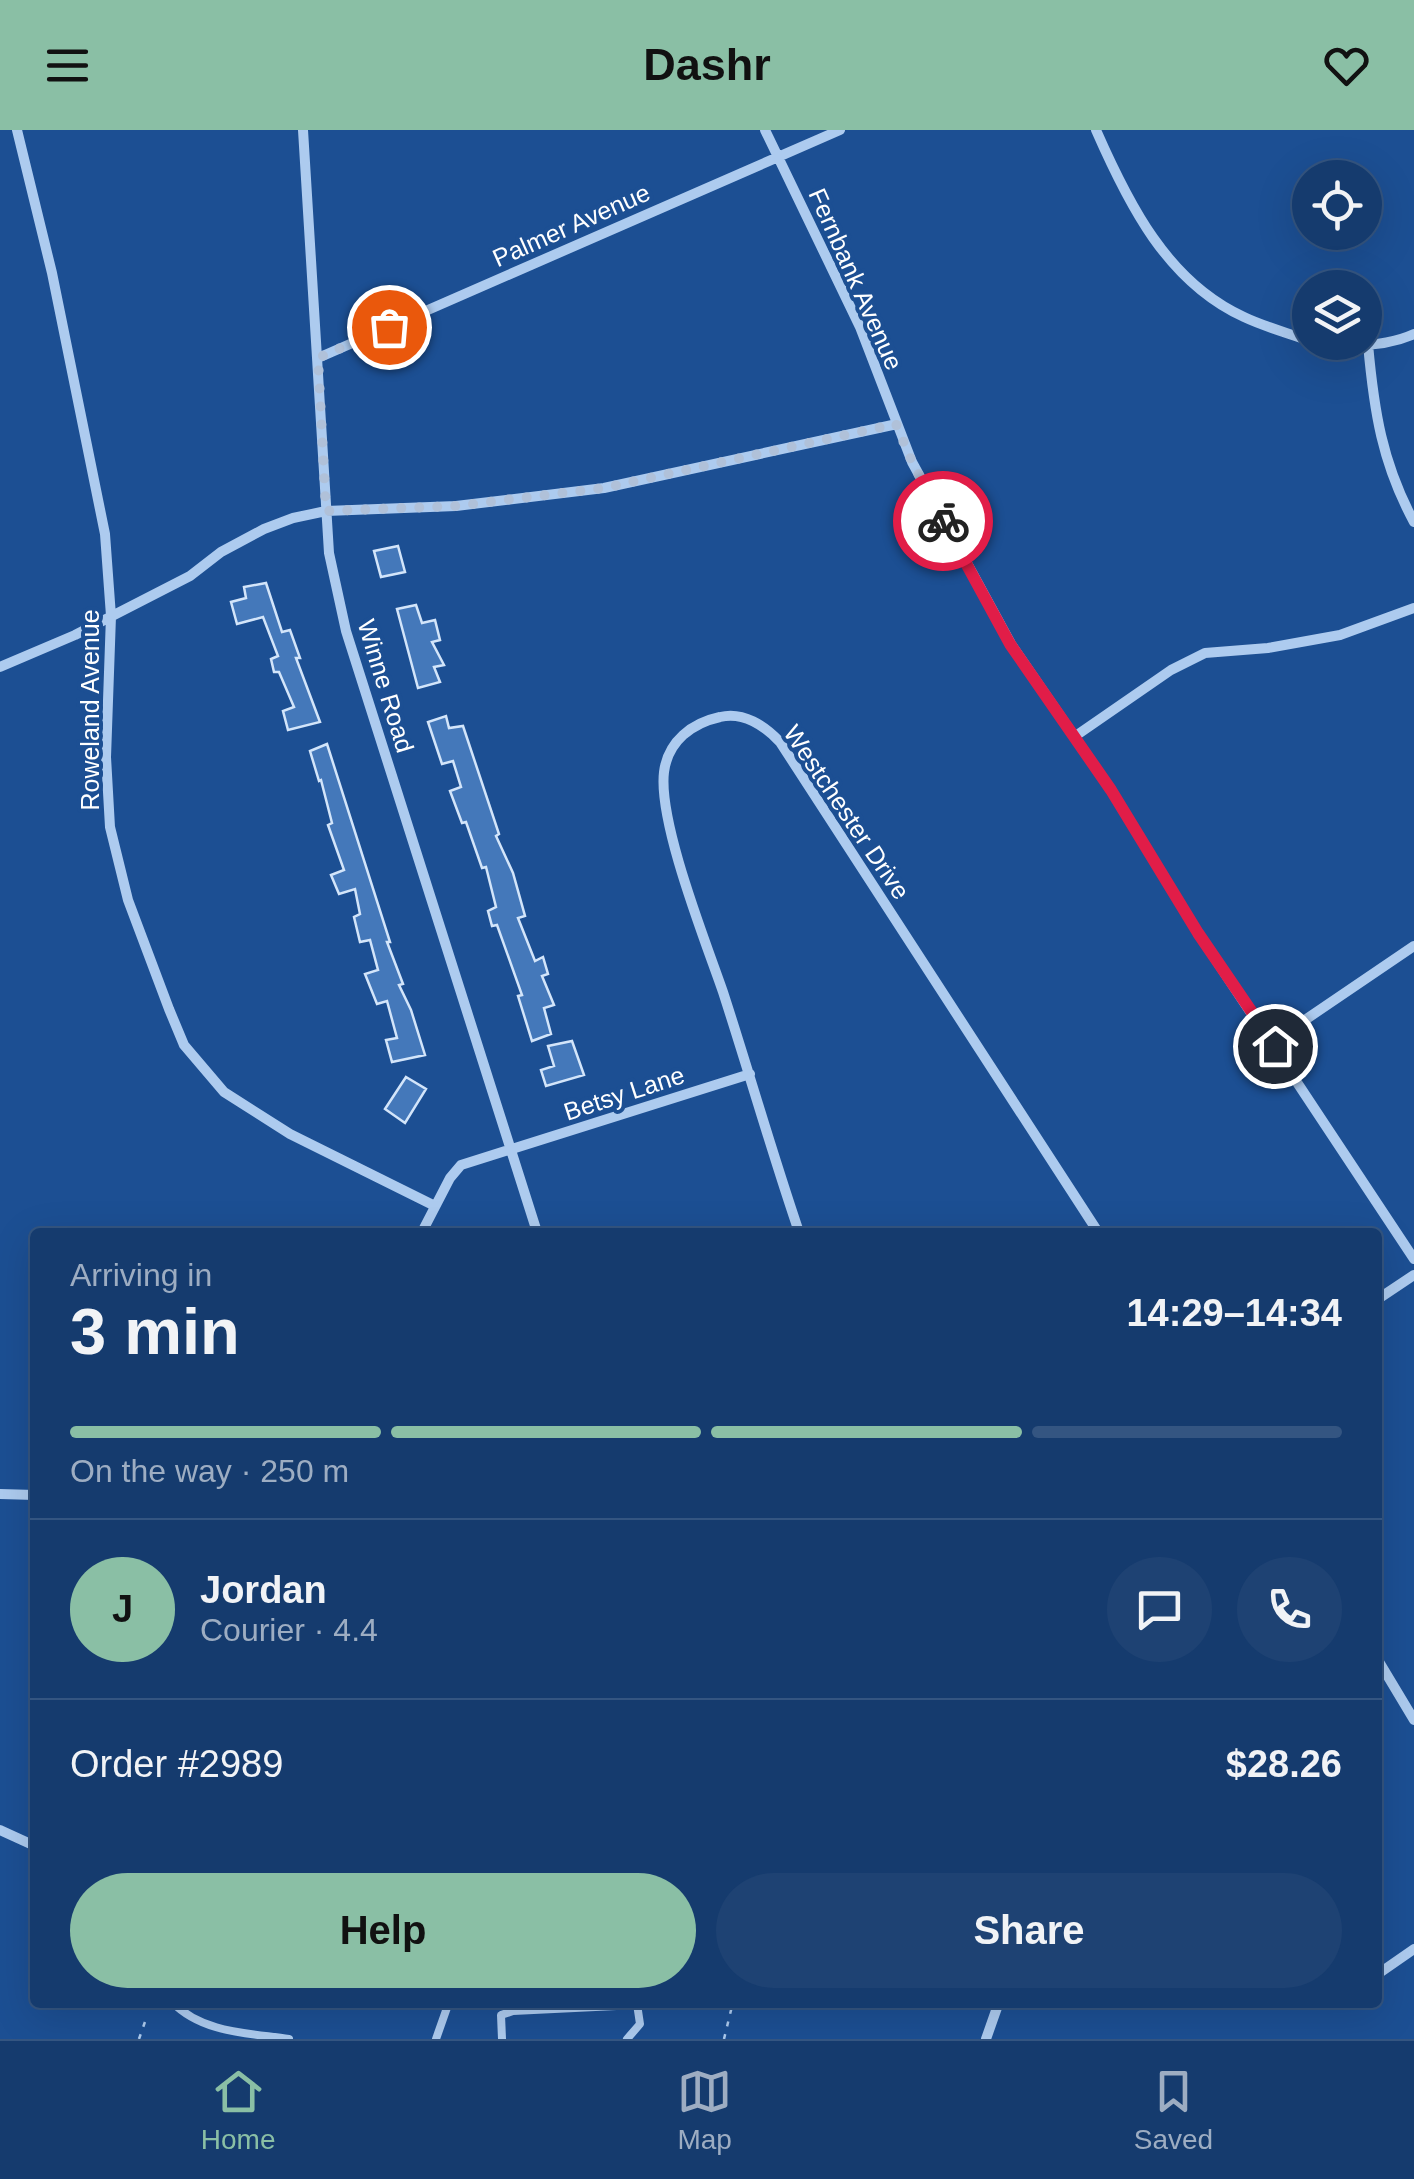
<!DOCTYPE html>
<meta charset="utf-8">
<style>
:root{--surface:#153b6e;--page:#1e4273;--text:#f1f3f6;--muted:#9dadc2;--line:#345581;--accent:#8abfa5}
body{margin:0;font-family:Arial,sans-serif;background:var(--page);color:var(--text);height:100vh;display:flex;flex-direction:column;font-size:38px;white-space:nowrap}
*{box-sizing:border-box;margin:0}
p{font-size:32px;color:var(--muted)}
.icon{flex:none;width:55px;height:55px;fill:none;stroke:currentColor;stroke-width:2;stroke-linecap:round;stroke-linejoin:round}
.map{position:relative;flex:1;overflow:hidden}
.drawer{position:absolute;left:30px;top:1098px;width:1352px;height:780px;display:flex;flex-direction:column;background:var(--surface);border-radius:10px;box-shadow:0 10px 40px #0002,0 0 0 2px var(--line)}
.drawer>*{flex:none}
.controls{position:absolute;left:1292px;top:30px;display:grid;gap:20px}
.controls a{display:grid;place-items:center;width:90px;height:90px;border-radius:50%;background:var(--surface);box-shadow:0 10px 40px #0002,0 0 0 2px var(--line);font-size:50px}
.pin{position:absolute;display:grid;place-items:center;width:85px;height:85px;color:#fff;margin:-42px;border:5px solid #fff;border-radius:50%;box-shadow:0 2px 10px #0007}
.courier{position:absolute;display:grid;place-items:center;width:100px;height:100px;margin:-50px;border:8px solid #e11d48;border-radius:50%;background:#fff;color:#222;box-shadow:0 2px 12px #0007}
.head em{font-style:normal;font-weight:700}
.head div{display:flex;flex-direction:column-reverse}
.head{display:flex;align-items:center;justify-content:space-between;height:170px;padding:0 40px}
h1{font-size:65px;font-weight:700;line-height:75px}
.bar{display:grid;grid-template-columns:repeat(4,1fr);gap:15px 10px;align-content:center;height:120px;padding:0 40px}
.bar i{height:12px;border-radius:8px;background:var(--line)}
.bar .selected{background:var(--accent)}
.bar p{grid-column:span 4}
.line{display:flex;align-items:center;gap:25px;padding:0 40px;border-top:2px solid var(--line)}
.line div{flex:1}
.round{display:grid;place-items:center;flex:none;width:105px;height:105px;border-radius:52px;background:var(--page)}
.primary-button{display:flex;gap:20px;margin-top:auto;padding:20px 40px}
.primary-button a{flex:1;height:115px;border-radius:60px;background:var(--accent);color:#111;font-size:40px;font-weight:700;line-height:115px;text-align:center}
.primary-button a+a{background:var(--page);color:var(--text)}
header{display:flex;justify-content:space-between;align-items:center;height:130px;padding:0 40px;background:var(--accent);color:#111;font-size:45px;font-weight:700}
.dock{display:flex;justify-content:space-around;align-items:center;height:140px;border-top:2px solid var(--line);background:var(--surface);font-size:28px;color:var(--muted)}
.dock a{display:grid;justify-items:center;gap:5px}
.dock .selected{color:var(--accent)}
.map>svg:first-child{display:block}
.building{fill:#4478ba;stroke:#d3e5fa;stroke-width:2.5}
.lines{fill:none;stroke-linecap:round;stroke-linejoin:round}
.path{stroke:#adcbef;stroke-width:2.5;stroke-dasharray:5 8;stroke-linecap:butt}
.lane{stroke:#adcbef;stroke-width:8}
.street{stroke:#adcbef;stroke-width:10}
.done{stroke:#b0c1d9;stroke-width:10;stroke-dasharray:0 18}
.route{stroke:#e11d48;stroke-width:12}
.labels{text-anchor:middle;stroke-width:8;stroke-linejoin:round;paint-order:stroke}
.street-label{font-size:25px;fill:#fff;stroke:#1c4f93}
</style>
<header><svg class="icon" aria-label="menu" viewBox="0 0 24 24"><path d="M4 6h16M4 12h16M4 18h16"/></svg>Dashr<svg class="icon" aria-label="heart" viewBox="0 0 24 24"><path d="M12 20l-8-8c-3-5 5-10 8-4 3-6 11-1 8 4z"/></svg></header>
<div class="map">
<svg width="1414" height="1909" viewBox="0 0 1414 1909">
<rect width="100%" height="100%" fill="#1c4f93"/>
<path class="building" d="M398 416 405 442 381 447 374 421Z
M266 453 282 502 290 500 300 528H296L320 592 288 600 283 581 294 577 279 542H274L271 529 278 526 263 487 237 494 231 472 246 468 244 457Z
M416 475 422 493 435 490 440 510 432 512 444 535 434 537 440 552 418 558 397 479Z
M446 586 449 598 463 596 499 704 496 706 513 743 525 786 518 788 535 831 543 827 548 844 542 846 554 875 544 878 551 904 532 911 518 866 522 865 497 795 492 796 488 781 496 777 486 737 482 738 466 692 462 693 450 661 461 657 453 631 442 634 428 592Z
M327 614 390 812H387L403 854 399 855 411 880 425 925 392 932 386 910 397 908 387 871 377 874 365 844 378 840 370 810 360 812 354 787 360 784 355 759 339 764 331 745 344 740 328 695 332 693 321 650 319 651 310 621Z
M572 911 584 945 546 956 541 940 554 936 548 916Z
M406 947 426 959 405 993 385 979Z"/>
<g class="lines">
<path class="path" d="M139 1909 147 1886
M724 1909 733 1872"/>
<path class="lane" d="M172 1872C202 1903 248 1903 289 1909
M436 1909 449 1872
M502 1909 501 1885 513 1881 637 1875
M627 1909 640 1894 637 1874"/>
<path class="street" d="M17 0 52 143 105 404 111 486 106 627 110 697 128 770 169 879 184 915 224 962 290 1004 435 1076
M303 0 329 423 346 501 537 1102
M765 0 860 197 912 332 1011 514 1111 660 1198 803 1414 1129
M1096 0C1128 73 1167 152 1244 187 1265 197 1288 203 1310 211
M1313 212C1347 217 1383 218 1414 204
M1368 214C1374 281 1382 333 1414 392
M318 228 840 0
M0 537 75 505 190 446 221 422 264 399 293 388 326 381 456 376 604 358 897 294
M1074 607 1171 540 1205 523 1268 518 1340 505 1414 478
M1275 916 1299 894 1414 816
M422 1102 450 1048 461 1035 750 944
M799 1102C772 1023 749 942 723 862 705 810 658 692 664 642 668 611 692 593 720 587 743 581 765 596 780 612L1098 1102
M1378 1169 1414 1145
M0 1364 35 1365
M1378 1530 1414 1590
M0 1700 35 1716
M1378 1844 1414 1819
M986 1909 999 1872"/>
</g>
<g class="lines">
<path class="done" d="M389 197 318 228 326 381 456 376 604 358 896 294 912 332 943 391"/>
<path class="route" d="M943 391 1010 514 1111 660 1198 803 1275 916"/>
</g>
<g class="labels">
<g class="street-label">
<text transform="translate(571 95) rotate(-24)" y="9">Palmer Avenue</text>
<text transform="translate(856 149) rotate(66)" y="9">Fernbank Avenue</text>
<text transform="translate(386 556) rotate(73)" y="9">Winne Road</text>
<text transform="translate(90 580) rotate(-90)" y="9">Roweland Avenue</text>
<text transform="translate(847 682) rotate(56)" y="9">Westchester Drive</text>
<text transform="translate(624 963) rotate(-18)" y="9">Betsy Lane</text>
</g>
</g>
</svg>
<div class="controls">
<a><svg class="icon" aria-label="locate" viewBox="0 0 24 24"><circle cx="12" cy="12" r="6"/><path d="M12 2v4M12 18v4M2 12h4M18 12h4"/></svg></a>
<a><svg class="icon" aria-label="layers" viewBox="0 0 24 24"><path d="M12 4l9 5-9 5-9-5zM3 14l9 5 9-5"/></svg></a>
</div>
<div class="pin" style="left:389px;top:197px;background:#ea580c"><svg class="icon" aria-label="bag" viewBox="0 0 24 24"><path d="M5 8h14l-1 12H6zM9 8a3 3 0 0 1 6 0"/></svg></div>
<div class="pin" style="left:1275px;top:916px;background:#1f2937"><svg class="icon" aria-label="home" viewBox="0 0 24 24"><path d="M3 11l9-7 9 7M6 9v11h12V9"/></svg></div>
<div class="courier" style="left:943px;top:391px"><svg class="icon" aria-label="bike" viewBox="0 0 24 24"><circle cx="6" cy="16" r="4"/><circle cx="18" cy="16" r="4"/><path d="M6 16l4-8h5l3 8M10 8l3 8H6M13 5h3"/></svg></div>
<section class="drawer">
<div class="head"><div><h1>3 min</h1><p>Arriving in</p></div><em>14:29–14:34</em></div>
<div class="bar"><i class="selected"></i><i class="selected"></i><i class="selected"></i><i></i><p>On the way · 250 m</p></div>
<div class="line" style="height:180px"><b class="round" style="background:var(--accent);color:#111">J</b><div><b>Jordan</b><p>Courier · 4.4</p></div><a class="round"><svg class="icon" aria-label="chat" viewBox="0 0 24 24"><path d="M4 5h16v11H9l-5 4z"/></svg></a><a class="round"><svg class="icon" aria-label="phone" viewBox="0 0 24 24"><path d="M5 4h4l2 5-3 2q2 4 5 5l2-3 5 2v4C11 20 4 13 5 4z"/></svg></a></div>
<div class="line" style="height:130px"><div>Order #2989</div><b>$28.26</b></div>
<div class="primary-button"><a>Help</a><a>Share</a></div>
</section>
</div>
<nav class="dock">
<a class="selected"><svg class="icon" aria-label="home" viewBox="0 0 24 24"><path d="M3 11l9-7 9 7M6 9v11h12V9"/></svg>Home</a>
<a><svg class="icon" aria-label="map" viewBox="0 0 24 24"><path d="M3 6l6-2 6 2 6-2v14l-6 2-6-2-6 2zM9 4v14M15 6v14"/></svg>Map</a>
<a><svg class="icon" aria-label="saved" viewBox="0 0 24 24"><path d="M7 4h10v16l-5-4-5 4z"/></svg>Saved</a>
</nav>
